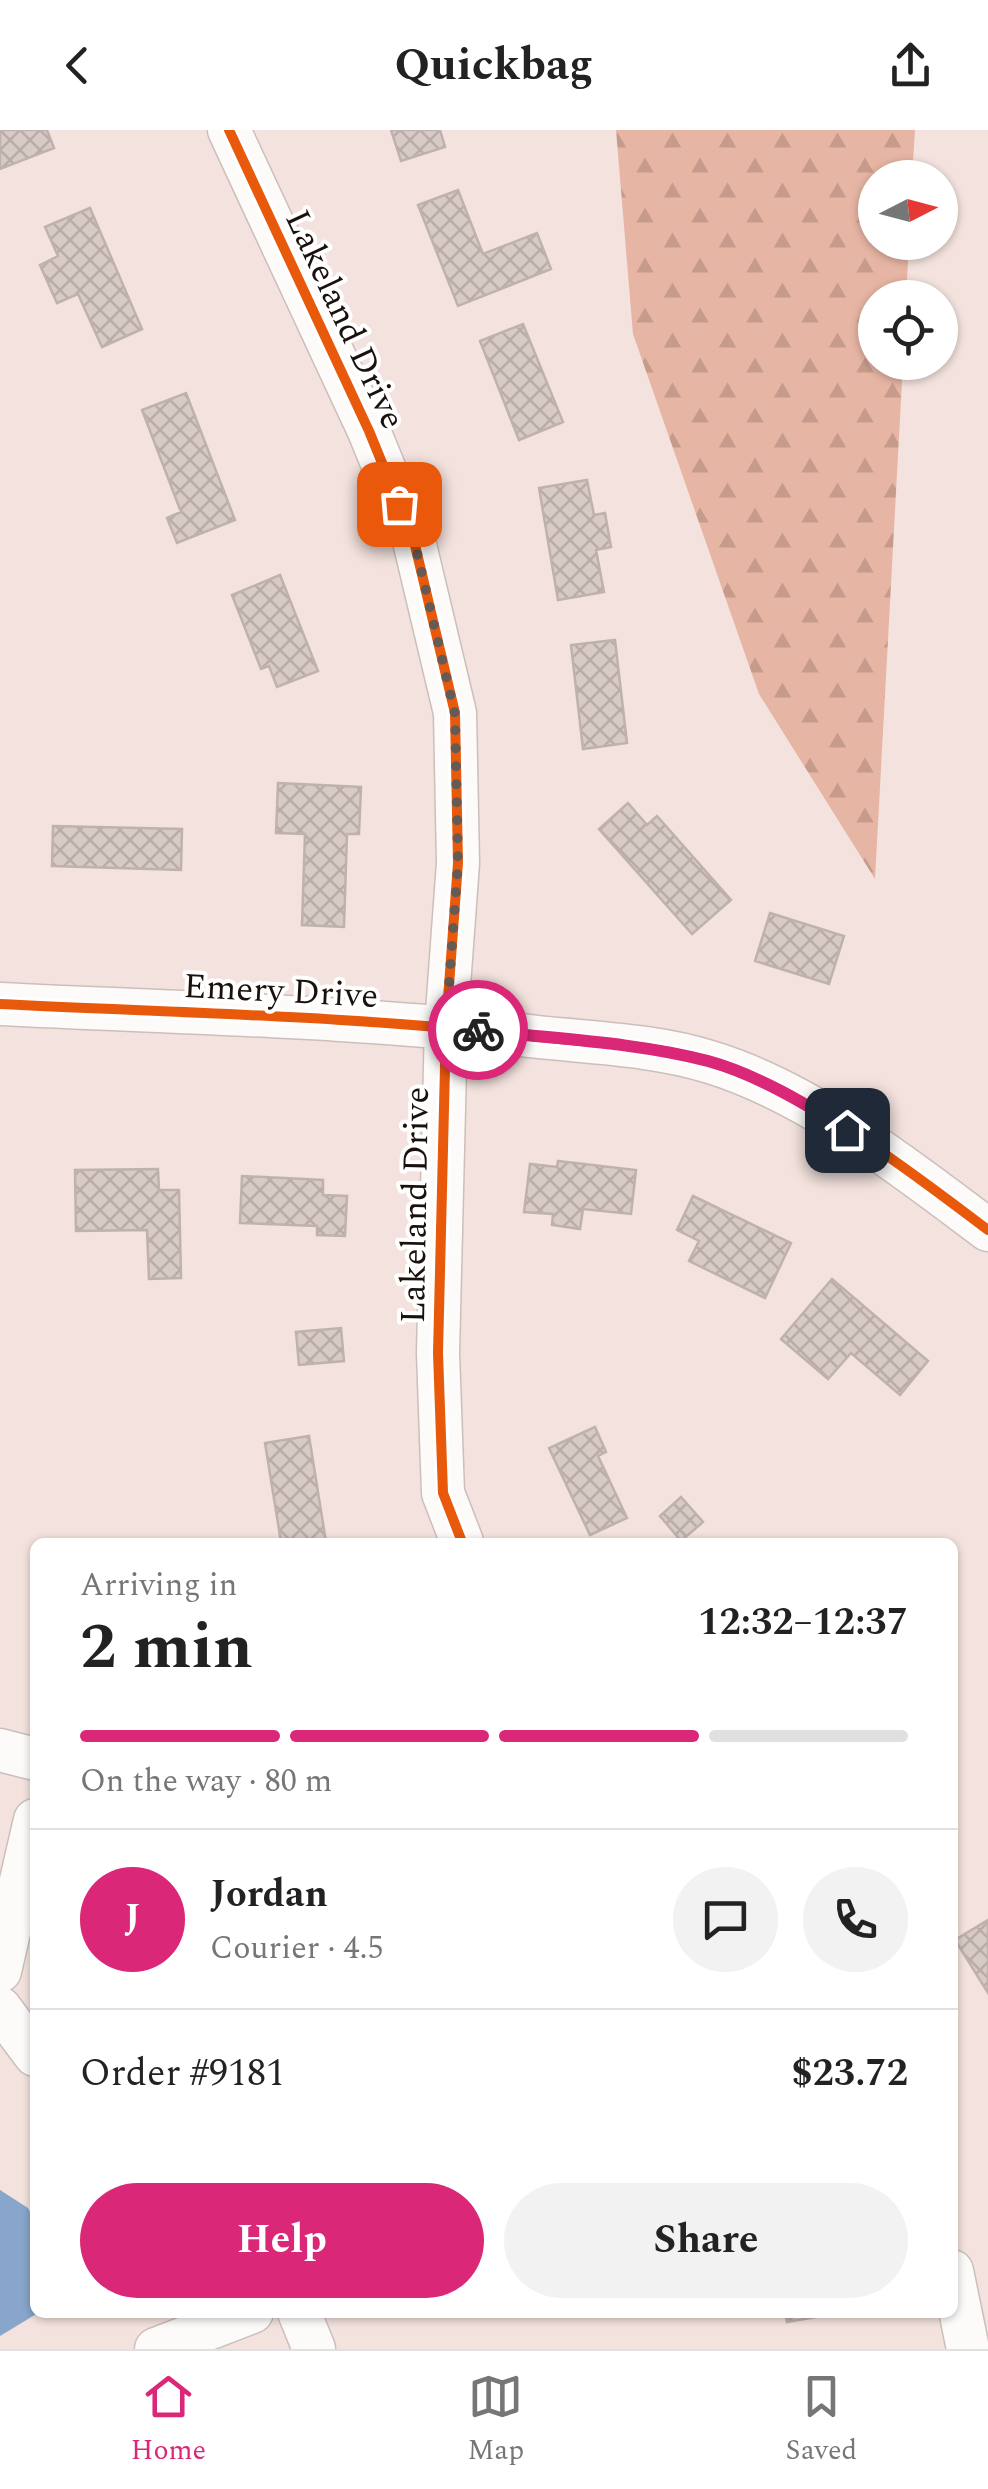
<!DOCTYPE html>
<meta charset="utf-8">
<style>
:root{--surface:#fff;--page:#f2f2f2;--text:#222;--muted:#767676;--line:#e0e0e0;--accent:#db2777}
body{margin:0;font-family:Spectral,serif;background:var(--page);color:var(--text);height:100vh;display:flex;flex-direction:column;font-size:38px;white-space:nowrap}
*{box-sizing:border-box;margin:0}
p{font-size:32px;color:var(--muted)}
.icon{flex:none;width:55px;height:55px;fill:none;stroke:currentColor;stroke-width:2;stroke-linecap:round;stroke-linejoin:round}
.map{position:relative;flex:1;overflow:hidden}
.drawer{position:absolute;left:30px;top:1408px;width:928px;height:780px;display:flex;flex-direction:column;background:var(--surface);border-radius:15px;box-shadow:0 2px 8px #0004}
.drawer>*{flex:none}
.needle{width:65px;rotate:84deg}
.tools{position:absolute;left:858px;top:30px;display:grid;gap:20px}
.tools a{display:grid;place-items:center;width:100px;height:100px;border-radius:50%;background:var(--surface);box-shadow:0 2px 8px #0004;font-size:50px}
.pin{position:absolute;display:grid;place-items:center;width:85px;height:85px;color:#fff;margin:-42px;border-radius:20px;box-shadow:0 5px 15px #0006}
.courier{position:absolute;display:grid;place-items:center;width:100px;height:100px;margin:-50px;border:8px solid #db2777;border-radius:50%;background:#fff;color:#222;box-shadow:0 2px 12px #0007}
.head em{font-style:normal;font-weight:700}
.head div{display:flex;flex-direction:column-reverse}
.head{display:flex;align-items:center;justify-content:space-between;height:170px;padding:0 50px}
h1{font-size:65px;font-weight:700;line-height:75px}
.bar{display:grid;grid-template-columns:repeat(4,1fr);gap:15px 10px;align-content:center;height:120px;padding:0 50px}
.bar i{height:12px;border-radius:8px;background:var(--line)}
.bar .current{background:var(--accent)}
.bar p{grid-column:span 4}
.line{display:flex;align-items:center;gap:25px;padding:0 50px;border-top:2px solid var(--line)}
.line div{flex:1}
.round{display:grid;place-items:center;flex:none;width:105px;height:105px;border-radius:52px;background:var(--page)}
.cta{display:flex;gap:20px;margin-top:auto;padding:20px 50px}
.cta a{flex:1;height:115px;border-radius:60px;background:var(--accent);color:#fff;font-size:40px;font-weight:700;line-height:115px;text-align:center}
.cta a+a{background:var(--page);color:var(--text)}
header{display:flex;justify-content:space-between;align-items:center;height:130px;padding:0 50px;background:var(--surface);font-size:45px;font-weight:700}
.dock{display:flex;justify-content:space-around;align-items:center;height:140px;border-top:2px solid var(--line);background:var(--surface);font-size:28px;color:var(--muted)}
.dock a{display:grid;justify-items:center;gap:5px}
.dock .current{color:var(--accent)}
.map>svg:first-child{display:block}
.forest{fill:url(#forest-firs)}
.water{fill:#88a5cb}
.building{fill:url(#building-cross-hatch);stroke:#bfb2ad;stroke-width:2.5}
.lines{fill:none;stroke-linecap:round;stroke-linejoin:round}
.minor-casing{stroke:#ccbfbb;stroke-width:45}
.minor{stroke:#fdfbfa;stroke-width:42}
.cycleway-casing{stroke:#fff;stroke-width:16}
.cycleway{stroke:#e8590c;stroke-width:10}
.done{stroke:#665a55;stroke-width:10;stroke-dasharray:0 18}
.route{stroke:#db2777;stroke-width:12}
.labels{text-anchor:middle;stroke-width:8;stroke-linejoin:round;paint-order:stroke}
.street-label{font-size:35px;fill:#1a100c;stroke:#fff}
</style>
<header><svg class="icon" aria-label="back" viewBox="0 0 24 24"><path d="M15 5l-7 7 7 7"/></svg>Quickbag<svg class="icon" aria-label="share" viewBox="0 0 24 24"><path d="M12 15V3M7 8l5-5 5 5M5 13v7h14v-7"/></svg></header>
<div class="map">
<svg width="988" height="2219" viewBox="0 0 988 2219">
<defs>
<pattern id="forest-firs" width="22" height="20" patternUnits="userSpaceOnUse" patternTransform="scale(2.5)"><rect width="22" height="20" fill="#e7b5a4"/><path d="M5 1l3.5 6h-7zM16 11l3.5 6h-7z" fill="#c69b8c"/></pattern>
<pattern id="building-cross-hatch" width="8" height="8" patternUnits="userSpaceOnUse" patternTransform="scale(2.5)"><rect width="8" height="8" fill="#d8cbc6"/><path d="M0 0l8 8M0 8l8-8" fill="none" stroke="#b9ada9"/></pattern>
</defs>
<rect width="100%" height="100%" fill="#f3e2dd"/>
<path class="forest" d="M616 0H915L912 47 875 48V112L909 113 906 167 875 168V232L903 233 875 749 759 564 633 204Z"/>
<path class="water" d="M0 2060 28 2078 35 2092 38 2183 0 2206Z"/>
<path class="building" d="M0 0H47L54 18 0 39Z
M391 0H440L445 17 401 31Z
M458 60 483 124 537 103 551 139 458 176 418 75Z
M90 78 142 199 102 217 78 164 57 173 40 135 58 126 45 97Z
M523 194 563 292 519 310 480 211Z
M186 263 235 390 177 413 167 388 181 382 142 280Z
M587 350 594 385 605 383 611 417 596 420 604 462 558 470 539 358Z
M280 445 318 541 277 557 269 536 261 539 232 465Z
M615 510 627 613 583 619 571 515Z
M278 653 361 657 359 704H347L344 797 302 795 305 704 276 703Z
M628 673 647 695 657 686 731 770 692 804 599 699Z
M53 696 182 699 181 740 52 736Z
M770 783 844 806 829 854 755 831Z
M558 1031 636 1040 631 1084 583 1079 580 1099 552 1095 553 1084 524 1082 530 1034 557 1037Z
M158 1039 159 1060H179L181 1148 149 1149 147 1100 76 1101 75 1040Z
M242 1046 323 1050V1065L347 1066 345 1106 317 1105V1096L240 1093Z
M693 1066 791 1113 765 1168 689 1131 699 1111 677 1100Z
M832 1149 928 1231 900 1265 851 1223 828 1249 781 1209Z
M341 1198 344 1231 299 1235 296 1202Z
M595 1297 606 1322 598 1326 627 1388 590 1405 549 1318Z
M309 1306 326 1412H281L265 1313Z
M681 1367 703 1392 681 1411 660 1386Z
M988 1790V1863L955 1810Z
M785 2182H832L833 2184 787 2192Z"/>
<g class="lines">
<g class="minor-casing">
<path id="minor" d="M229 0 369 301 414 411 455 583 458 733 446 896 438 1223 443 1363 462 1412
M0 874C179 883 359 886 538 907 594 913 656 915 710 932 809 962 907 1039 988 1100
M0 1620 35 1629
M0 1841 35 1690
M0 1878 35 1925
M952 2141 968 2219
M299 2182 314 2219
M156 2219 252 2182"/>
</g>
<use href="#minor" class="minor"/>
<g class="cycleway-casing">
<path id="cycleway" d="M229 0 369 301 414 411 455 583 458 733 446 896 438 1223 443 1363 462 1412
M0 874C179 883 359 886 538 907 594 913 656 915 710 932 809 962 907 1039 988 1100"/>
</g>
<use href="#cycleway" class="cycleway"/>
</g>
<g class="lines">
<path class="done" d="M399 374 414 410 455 584 458 733 446 896 478 900"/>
<path class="route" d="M478 900C554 909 634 912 708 931 756 944 806 974 847 1000"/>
</g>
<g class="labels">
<g class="street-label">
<text transform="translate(346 189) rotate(65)" y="12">Lakeland Drive</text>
<text transform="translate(281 860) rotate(3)" y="12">Emery Drive</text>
<text transform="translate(414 1075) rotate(-89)" y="12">Lakeland Drive</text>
</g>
</g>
</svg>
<div class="tools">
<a><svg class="needle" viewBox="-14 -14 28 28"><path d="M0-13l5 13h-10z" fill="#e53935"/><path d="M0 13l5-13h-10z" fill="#767676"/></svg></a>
<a><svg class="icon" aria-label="locate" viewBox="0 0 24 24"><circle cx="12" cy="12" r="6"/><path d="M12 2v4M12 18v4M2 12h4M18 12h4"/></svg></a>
</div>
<div class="pin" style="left:399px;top:374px;background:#ea580c"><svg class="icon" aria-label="bag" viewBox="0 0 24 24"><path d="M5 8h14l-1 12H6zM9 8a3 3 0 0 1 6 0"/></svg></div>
<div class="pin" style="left:847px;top:1000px;background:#1f2937"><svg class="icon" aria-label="home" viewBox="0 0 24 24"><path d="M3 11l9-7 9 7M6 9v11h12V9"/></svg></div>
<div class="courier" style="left:478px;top:900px"><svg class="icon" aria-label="bike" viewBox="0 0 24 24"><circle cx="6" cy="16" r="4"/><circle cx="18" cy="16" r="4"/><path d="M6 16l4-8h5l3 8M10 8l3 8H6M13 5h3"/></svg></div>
<section class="drawer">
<div class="head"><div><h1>2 min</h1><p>Arriving in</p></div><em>12:32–12:37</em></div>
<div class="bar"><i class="current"></i><i class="current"></i><i class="current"></i><i></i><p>On the way · 80 m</p></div>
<div class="line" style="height:180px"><b class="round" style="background:var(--accent);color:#fff">J</b><div><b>Jordan</b><p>Courier · 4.5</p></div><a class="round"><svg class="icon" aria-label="chat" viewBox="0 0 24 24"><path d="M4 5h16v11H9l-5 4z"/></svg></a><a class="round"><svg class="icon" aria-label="phone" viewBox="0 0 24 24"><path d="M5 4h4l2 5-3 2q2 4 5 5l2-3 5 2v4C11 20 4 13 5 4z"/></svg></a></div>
<div class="line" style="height:130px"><div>Order #9181</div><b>$23.72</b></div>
<div class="cta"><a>Help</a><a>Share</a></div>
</section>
</div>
<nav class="dock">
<a class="current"><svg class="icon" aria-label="home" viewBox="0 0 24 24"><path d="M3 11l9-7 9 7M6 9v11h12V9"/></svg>Home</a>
<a><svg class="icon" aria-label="map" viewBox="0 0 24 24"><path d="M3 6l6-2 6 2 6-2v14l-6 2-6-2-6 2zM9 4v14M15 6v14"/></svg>Map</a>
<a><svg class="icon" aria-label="saved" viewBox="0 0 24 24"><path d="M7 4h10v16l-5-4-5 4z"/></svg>Saved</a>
</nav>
